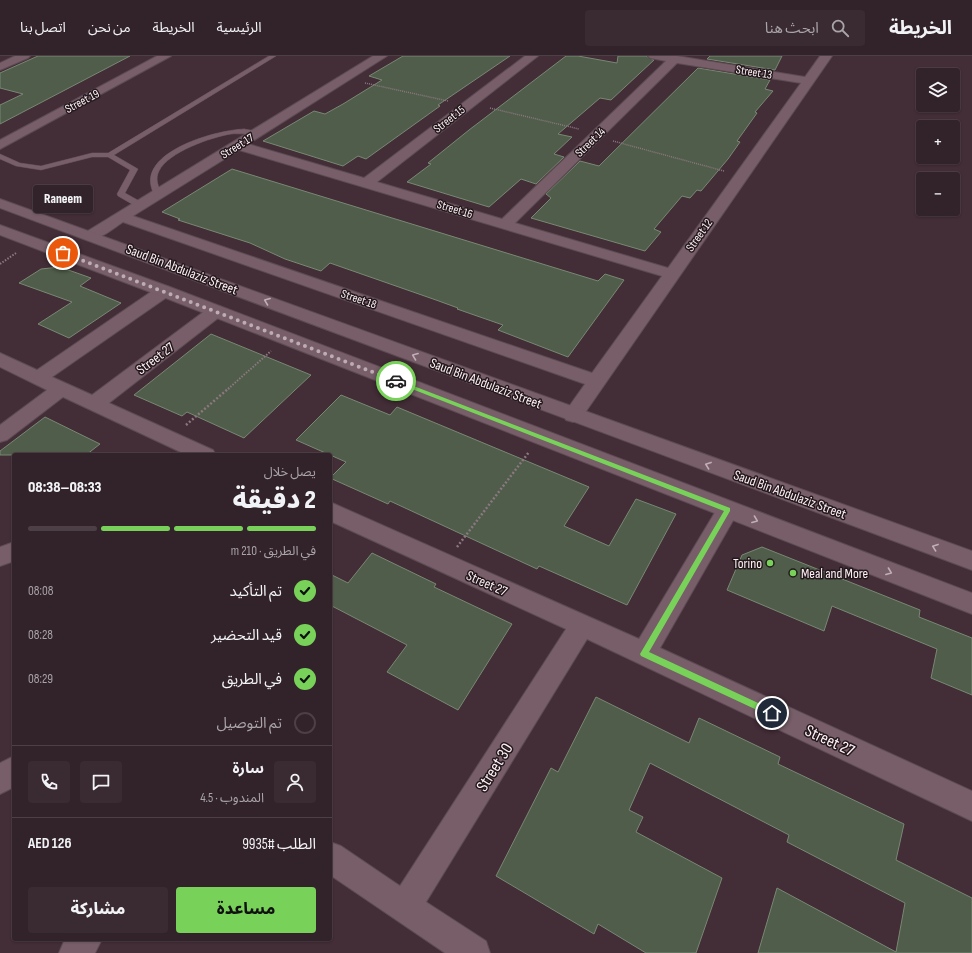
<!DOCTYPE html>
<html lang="ar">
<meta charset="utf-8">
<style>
:root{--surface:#322229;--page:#3a2a31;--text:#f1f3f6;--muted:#a8a4a8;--line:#4d3f46;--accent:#78d259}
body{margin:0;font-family:"Sofia Sans Condensed","Noto Sans Arabic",sans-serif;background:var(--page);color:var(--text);direction:rtl;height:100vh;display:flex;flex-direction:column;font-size:15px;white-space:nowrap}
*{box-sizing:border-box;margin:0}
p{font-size:13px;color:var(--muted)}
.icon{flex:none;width:22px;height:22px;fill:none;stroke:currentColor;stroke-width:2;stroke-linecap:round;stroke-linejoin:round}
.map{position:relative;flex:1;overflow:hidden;direction:ltr}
.sheet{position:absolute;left:12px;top:397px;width:320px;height:488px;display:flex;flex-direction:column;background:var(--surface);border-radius:4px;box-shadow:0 1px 3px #0004,0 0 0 1px var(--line);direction:rtl}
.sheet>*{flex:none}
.fabs{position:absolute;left:916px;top:12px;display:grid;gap:8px}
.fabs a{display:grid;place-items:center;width:44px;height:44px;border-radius:4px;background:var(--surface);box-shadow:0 1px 3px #0004,0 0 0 1px var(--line);font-size:20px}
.pin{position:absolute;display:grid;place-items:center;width:34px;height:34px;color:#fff;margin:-17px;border:2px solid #fff;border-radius:50%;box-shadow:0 1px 4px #0007}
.courier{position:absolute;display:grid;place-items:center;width:40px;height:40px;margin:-20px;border:3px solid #78d259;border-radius:50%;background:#fff;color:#222;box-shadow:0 1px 5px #0007}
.bubble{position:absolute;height:28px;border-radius:4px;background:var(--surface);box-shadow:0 1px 3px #0004,0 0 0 1px var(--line);font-size:13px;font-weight:800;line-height:28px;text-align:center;direction:rtl}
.head em{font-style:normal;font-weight:800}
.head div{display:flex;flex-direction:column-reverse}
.head{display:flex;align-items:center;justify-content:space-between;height:68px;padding:0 16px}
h1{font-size:26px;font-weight:800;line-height:30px}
.bar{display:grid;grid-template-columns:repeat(4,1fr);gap:6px 4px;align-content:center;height:48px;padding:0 16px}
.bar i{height:5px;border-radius:3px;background:var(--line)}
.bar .selected{background:var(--accent)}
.bar p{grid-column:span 4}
.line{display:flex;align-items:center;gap:10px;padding:0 16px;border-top:1px solid var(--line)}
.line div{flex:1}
.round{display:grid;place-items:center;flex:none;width:42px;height:42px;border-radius:4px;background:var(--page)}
ol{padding:0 16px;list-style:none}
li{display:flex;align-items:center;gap:12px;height:44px}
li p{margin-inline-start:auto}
li .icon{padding:4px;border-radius:50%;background:var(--accent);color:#111;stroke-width:4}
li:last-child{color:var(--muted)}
li i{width:22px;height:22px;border:2px solid var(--line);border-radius:50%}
.primary-button{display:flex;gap:8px;margin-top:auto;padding:8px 16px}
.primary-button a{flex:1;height:46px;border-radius:4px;background:var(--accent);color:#111;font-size:16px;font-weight:800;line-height:46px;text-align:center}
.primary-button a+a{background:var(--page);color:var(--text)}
header{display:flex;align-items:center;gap:24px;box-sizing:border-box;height:56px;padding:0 20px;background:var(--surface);border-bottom:1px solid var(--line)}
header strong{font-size:19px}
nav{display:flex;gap:22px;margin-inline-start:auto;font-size:14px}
.search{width:280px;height:36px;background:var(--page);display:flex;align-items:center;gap:10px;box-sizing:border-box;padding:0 14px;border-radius:4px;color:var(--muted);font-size:15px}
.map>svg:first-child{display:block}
.building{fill:#4f5d4a;stroke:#788873}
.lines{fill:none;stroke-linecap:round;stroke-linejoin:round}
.service-casing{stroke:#5c4a52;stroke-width:1}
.minor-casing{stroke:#5c4a52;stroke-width:2}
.secondary-casing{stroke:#5c4a52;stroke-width:2}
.path-far2{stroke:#8b7880;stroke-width:1.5;stroke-dasharray:1 1;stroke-linecap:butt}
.path-far1{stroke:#8b7880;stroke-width:2;stroke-dasharray:1.5 1.5;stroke-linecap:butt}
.path{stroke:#8b7880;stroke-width:2.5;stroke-dasharray:2 2;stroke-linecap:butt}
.service{fill:#775e69;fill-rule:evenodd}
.minor{fill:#775e69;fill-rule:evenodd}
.secondary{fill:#775e69;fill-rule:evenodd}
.oneway{stroke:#c2aeb7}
.route{fill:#78d259}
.done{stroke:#bdacb3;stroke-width:4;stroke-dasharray:0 7.2}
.poi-dot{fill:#78d259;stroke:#23191d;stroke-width:1.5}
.labels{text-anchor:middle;stroke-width:3;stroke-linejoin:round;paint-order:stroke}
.far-street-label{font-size:12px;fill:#fff0f6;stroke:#23191d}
.street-label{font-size:14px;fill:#fff0f6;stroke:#23191d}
.poi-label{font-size:14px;fill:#fff0f6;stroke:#23191d;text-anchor:end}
.near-street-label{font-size:17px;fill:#fff0f6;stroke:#23191d}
</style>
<header>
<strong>الخريطة</strong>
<div class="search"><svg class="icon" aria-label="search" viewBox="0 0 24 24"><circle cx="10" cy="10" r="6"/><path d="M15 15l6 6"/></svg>ابحث هنا</div>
<nav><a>الرئيسية</a><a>الخريطة</a><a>من نحن</a><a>اتصل بنا</a></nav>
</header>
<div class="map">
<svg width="972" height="897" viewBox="0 0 972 897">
<rect width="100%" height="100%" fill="#432d37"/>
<path class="building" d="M38 0H130L0 68V49L23 38 0 32V17Z
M403 0H510L438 49 440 50 366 103 358 100 343 110 263 85 314 55 325 58 343 48 382 24 369 20Z
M566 0H578L617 7 618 0H646L654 4 611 44 600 42 558 78 572 81 554 98 564 101 536 128 521 123 489 151 407 126 431 108 428 107 469 74Z
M710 0H782L775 14 707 3Z
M698 12 770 24 765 33 773 35 755 56 757 57 737 85 740 86 728 103 701 135 697 134 690 142 682 140 654 173 661 176 645 195 531 162 551 142 546 138 580 105 599 110Z
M232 113 598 225 605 218 624 224 568 301 498 274 503 269 457 253 458 252 436 244 330 207 321 215 285 203 250 187 178 164 180 163 162 156Z
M60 211 91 222 80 230 121 247 69 282 38 268 72 246 19 227 41 213Z
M211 278 311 319 244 382 187 356 182 360 134 339Z
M341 339 390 359 397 351 589 431 564 470 609 490 636 443 676 458 627 549 539 510 537 513 390 445 388 448 330 422 346 406 296 384Z
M45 361 100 388 86 399H0V395Z
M762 491 920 554 919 561 972 582V639L931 622 937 593 832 550 824 575 727 534 742 499Z
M372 497 436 528 434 531 512 568 458 654 387 616 407 589 330 549V518L348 527Z
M596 641 689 687 699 662 780 701 778 708 904 768 896 804 972 842V897H758L777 832 896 896 905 847 787 786 789 779 650 707 629 754 643 761 636 776 722 822 696 897H646L598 868 594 878 496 820 551 712 558 716Z"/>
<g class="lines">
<g class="service-casing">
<path id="service" d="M269 0H276L114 99 138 113 125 137 143 147V151H137L118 140 117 138 130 114 108 101H92L41 114 16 110 0 103V98L20 107 41 110 92 97H108Z
M244 73 261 76C255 80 240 77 231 78 212 81 168 96 159 115 155 123 158 130 162 138L155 140C130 98 214 74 244 73Z"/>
</g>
<g class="minor-casing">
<path id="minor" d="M15 0H30L28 2 0 14V7Z
M157 0H171L0 93V84Z
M373 0H387L248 88 364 122 525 0H538L377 126 502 163 666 5 650 2 648 0H677L805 21 820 0H832L580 364 573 366 566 364 563 359 585 328 123 166C112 173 99 186 86 182L84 179 86 176ZM677 7 801 27 668 212 515 167ZM239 94 662 220 592 317 133 160Z
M164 230 170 231 172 235 170 239 52 321 92 339 210 251 216 250 222 251 225 255 222 259 109 347 213 394 216 399H187L63 341 7 384 0 386V369L47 334 0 311V297L37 314 158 231Z
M728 445 736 448 739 454 660 592 972 735V765L587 583 426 846 486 885 490 897H445L330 819V786L341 790 400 830 566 573 330 465V446L639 583 720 448Z
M14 486V505L0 510V491Z
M14 700V731L0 738V707Z
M65 883H102L95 897H59Z"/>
</g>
<g class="secondary-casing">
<path id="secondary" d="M0 143 972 495V514L0 152Z
M0 169 170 231 972 537V558L158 239 0 179Z"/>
</g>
<path class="path-far2" d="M365 27 448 45
M490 52 579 73
M613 85 724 115"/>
<path class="path-far1" d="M0 208 16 197
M228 333 271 295"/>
<path class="path" d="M186 369 229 332
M457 491 529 396"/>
<use href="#service" class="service"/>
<use href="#minor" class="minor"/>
<use href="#secondary" class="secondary"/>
</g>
<defs><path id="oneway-chevron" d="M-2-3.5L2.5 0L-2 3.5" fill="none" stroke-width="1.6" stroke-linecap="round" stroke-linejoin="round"/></defs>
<g class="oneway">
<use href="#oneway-chevron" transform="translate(267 245) rotate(-159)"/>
<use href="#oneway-chevron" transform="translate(415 300) rotate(-159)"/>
<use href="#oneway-chevron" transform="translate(708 409) rotate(-160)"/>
<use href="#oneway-chevron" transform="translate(755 464) rotate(21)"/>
<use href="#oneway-chevron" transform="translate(935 491) rotate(-160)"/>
<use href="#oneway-chevron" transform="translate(889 516) rotate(21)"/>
</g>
<path class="route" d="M394 324H398L730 452V455L649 596 775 655V660H770L641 600 640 598 724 455 394 326Z"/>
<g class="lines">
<path class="done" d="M63 197 396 325"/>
</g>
<g class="poi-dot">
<circle cx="770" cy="507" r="4"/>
<circle cx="793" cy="517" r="4"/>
</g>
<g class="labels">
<g class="far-street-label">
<text transform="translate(754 16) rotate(9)" y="4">Street 13</text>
<text transform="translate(82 45) rotate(-28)" y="4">Street 19</text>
<text transform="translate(449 63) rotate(-38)" y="4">Street 15</text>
<text transform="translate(590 86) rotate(-44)" y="4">Street 14</text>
<text transform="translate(237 90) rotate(-32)" y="4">Street 17</text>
<text transform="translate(455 153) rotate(17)" y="4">Street 16</text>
<text transform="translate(699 179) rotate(-55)" y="4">Street 12</text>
<text transform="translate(359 243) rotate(19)" y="4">Street 18</text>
</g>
<g class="street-label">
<text transform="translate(182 213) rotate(21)" y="5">Saud Bin Abdulaziz Street</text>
<text transform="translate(155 302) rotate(-37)" y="5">Street 27</text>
<text transform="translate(486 327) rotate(21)" y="5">Saud Bin Abdulaziz Street</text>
<text transform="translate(790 438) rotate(20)" y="5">Saud Bin Abdulaziz Street</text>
<text transform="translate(487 527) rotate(24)" y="5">Street 27</text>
</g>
<g class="poi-label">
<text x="762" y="512">Torino</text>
<text x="801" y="522" text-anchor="start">Meal and More</text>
</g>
<g class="near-street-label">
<text transform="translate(830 684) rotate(25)" y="6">Street 27</text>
<text transform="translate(494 711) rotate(-58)" y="6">Street 30</text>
</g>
</g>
</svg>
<div class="fabs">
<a><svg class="icon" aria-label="layers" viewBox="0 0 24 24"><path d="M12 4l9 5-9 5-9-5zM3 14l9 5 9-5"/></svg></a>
<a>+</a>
<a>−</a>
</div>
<div class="pin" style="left:63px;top:197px;background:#ea580c"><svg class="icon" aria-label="bag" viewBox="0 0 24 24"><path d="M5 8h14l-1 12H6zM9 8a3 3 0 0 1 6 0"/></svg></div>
<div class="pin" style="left:772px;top:657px;background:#1f2937"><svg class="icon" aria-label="home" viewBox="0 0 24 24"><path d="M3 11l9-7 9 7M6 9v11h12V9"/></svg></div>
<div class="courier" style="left:396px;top:325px"><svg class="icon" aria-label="car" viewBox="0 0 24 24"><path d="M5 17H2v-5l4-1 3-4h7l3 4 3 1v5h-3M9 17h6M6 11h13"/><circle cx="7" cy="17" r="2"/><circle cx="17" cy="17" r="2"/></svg></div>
<div class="bubble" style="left:33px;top:129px;width:60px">Raneem</div>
<section class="sheet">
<div class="head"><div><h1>2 دقيقة</h1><p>يصل خلال</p></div><em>08:33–08:38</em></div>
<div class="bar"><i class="selected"></i><i class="selected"></i><i class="selected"></i><i></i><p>في الطريق · 210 m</p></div>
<ol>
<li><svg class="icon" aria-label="check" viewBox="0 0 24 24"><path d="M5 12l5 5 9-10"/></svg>تم التأكيد<p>08:08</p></li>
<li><svg class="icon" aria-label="check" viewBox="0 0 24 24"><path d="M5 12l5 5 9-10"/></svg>قيد التحضير<p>08:28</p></li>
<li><svg class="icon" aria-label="check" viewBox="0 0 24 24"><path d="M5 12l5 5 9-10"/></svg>في الطريق<p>08:29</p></li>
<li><i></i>تم التوصيل</li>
</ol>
<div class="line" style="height:72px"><a class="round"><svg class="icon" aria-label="person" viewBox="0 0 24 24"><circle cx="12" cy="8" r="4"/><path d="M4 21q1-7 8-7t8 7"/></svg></a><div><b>سارة</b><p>المندوب · 4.5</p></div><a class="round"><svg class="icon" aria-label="chat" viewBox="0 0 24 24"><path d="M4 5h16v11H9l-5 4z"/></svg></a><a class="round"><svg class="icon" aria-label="phone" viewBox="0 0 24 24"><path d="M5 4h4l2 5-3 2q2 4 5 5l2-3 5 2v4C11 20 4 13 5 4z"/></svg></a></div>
<div class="line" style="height:52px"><div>الطلب #9935</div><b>AED 126</b></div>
<div class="primary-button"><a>مساعدة</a><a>مشاركة</a></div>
</section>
</div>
